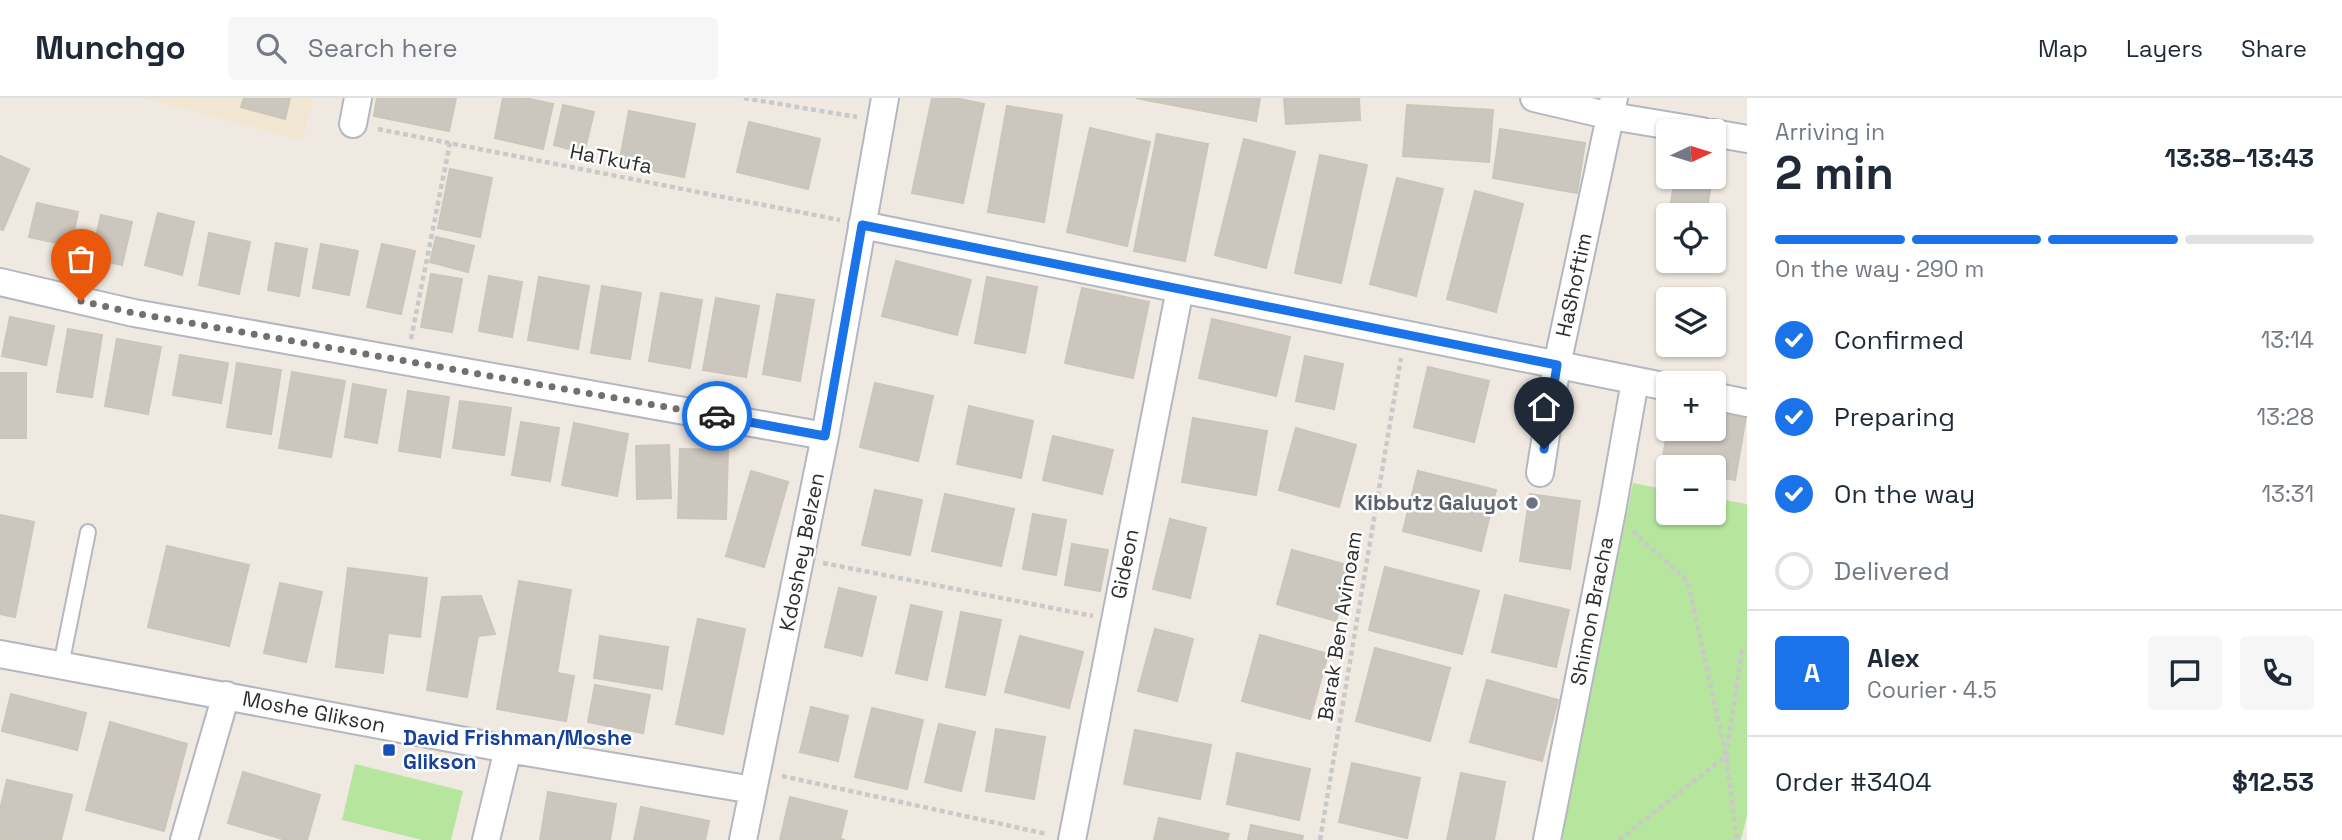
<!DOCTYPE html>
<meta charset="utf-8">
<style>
:root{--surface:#fff;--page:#f6f6f7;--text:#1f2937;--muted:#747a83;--line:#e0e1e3;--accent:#1a73e8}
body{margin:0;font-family:"Space Grotesk",sans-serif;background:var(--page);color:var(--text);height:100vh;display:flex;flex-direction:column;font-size:26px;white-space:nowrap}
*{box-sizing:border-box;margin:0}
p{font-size:23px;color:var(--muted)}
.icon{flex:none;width:38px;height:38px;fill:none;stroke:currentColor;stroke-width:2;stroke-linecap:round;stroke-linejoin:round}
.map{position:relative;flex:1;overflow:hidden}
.side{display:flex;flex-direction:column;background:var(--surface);width:595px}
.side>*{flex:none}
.needle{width:46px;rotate:86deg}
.buttons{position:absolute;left:1656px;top:21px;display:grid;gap:14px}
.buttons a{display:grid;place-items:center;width:70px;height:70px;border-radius:7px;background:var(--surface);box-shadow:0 2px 5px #0004;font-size:35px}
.pin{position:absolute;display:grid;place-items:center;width:60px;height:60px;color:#fff;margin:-72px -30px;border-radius:50% 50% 50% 0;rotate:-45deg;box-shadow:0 0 7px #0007}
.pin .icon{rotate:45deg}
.courier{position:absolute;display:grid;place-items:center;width:70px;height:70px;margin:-35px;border:5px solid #1a73e8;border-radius:50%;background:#fff;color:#222;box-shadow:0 2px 9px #0007}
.summary em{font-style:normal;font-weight:700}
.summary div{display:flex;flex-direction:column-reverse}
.summary{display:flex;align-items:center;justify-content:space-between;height:119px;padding:0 28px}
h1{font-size:46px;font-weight:700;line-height:52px}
.bar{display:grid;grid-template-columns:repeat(4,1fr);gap:10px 7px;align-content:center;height:84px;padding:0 28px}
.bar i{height:9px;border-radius:5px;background:var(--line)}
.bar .on{background:var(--accent)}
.bar p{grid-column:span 4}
.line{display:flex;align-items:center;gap:18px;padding:0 28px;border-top:2px solid var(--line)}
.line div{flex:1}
.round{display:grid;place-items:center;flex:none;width:74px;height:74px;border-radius:7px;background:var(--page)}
ol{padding:0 28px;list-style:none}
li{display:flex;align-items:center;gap:21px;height:77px}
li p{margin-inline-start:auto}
li .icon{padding:7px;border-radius:50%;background:var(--accent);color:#fff;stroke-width:4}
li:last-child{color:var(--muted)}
li i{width:38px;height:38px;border:4px solid var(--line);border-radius:50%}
header{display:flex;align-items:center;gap:42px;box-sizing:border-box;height:98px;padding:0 35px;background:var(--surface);border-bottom:2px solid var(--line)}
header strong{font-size:33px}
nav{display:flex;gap:38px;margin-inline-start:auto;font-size:24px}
.search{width:490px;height:63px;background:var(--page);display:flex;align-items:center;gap:18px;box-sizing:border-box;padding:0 24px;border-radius:7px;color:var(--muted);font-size:26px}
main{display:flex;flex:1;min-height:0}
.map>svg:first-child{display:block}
.education{fill:#f0e6d1}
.green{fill:#b6e59e}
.building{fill:#cbc7bf;stroke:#cbc5ba;stroke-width:2}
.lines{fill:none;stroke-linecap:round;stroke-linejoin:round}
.service-casing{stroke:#b4b7c1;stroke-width:18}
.minor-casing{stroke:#b4b7c1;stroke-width:30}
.path{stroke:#c9c9c9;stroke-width:4.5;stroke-dasharray:5 3.5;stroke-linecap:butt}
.service{stroke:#fff;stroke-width:14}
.minor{stroke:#fff;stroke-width:26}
.done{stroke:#726f6d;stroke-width:7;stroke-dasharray:0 12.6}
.route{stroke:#1a73e8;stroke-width:9}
.worship-dot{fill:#6b7280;stroke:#fff;stroke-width:2.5}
.transit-dot{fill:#1a4fb4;stroke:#fff;stroke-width:2.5}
.labels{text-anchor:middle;stroke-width:5;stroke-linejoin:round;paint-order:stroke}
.street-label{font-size:21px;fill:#2e2e2e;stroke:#fff}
.worship-label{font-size:21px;font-weight:bold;fill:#5b616d;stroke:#fff;text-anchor:end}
.transit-label{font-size:21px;font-weight:bold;fill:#164399;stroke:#fff;text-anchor:start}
</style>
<header>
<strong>Munchgo</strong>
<div class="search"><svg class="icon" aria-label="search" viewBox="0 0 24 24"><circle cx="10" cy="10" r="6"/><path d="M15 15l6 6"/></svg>Search here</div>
<nav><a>Map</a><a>Layers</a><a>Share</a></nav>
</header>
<main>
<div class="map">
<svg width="1747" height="742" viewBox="0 0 1747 742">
<rect width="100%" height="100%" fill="#efe9e1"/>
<path class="education" d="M143 0H314L302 42Z"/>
<path class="green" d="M1633 385 1668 392V415H1713V400L1747 406V717L1741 742H1561Z
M355 666 463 693 451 742H422L342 722Z"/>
<path class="building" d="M244 0H290L285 21 241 9Z
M377 0H456L449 33 374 18Z
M503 0H525L553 6 543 51 495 40Z
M932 0H955L984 6 963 105 912 95Z
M1136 0H1260L1256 23Z
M1284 0H1359L1360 22 1286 26Z
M563 7 594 14 584 55 554 47Z
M1407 7 1493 12 1489 64 1403 58Z
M1007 8 1062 17 1044 124 988 114Z
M629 13 695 26 684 79 619 66Z
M749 24 820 41 808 91 737 74Z
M1090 30 1150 44 1127 148 1067 134Z
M1500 31 1585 45 1577 95 1493 80Z
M1157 36 1208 46 1185 163 1134 153Z
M1244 41 1295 54 1266 170 1215 157Z
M1320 57 1367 67 1341 185 1295 175Z
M0 58 29 71 3 132 0 131Z
M450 71 492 80 480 139 438 130Z
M1675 79H1712L1706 117 1670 111Z
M1397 80 1443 91 1416 198 1370 186Z
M1475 93 1523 106 1496 214 1447 201Z
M37 105 78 114 71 148 29 139Z
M158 115 194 124 182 177 145 167Z
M101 117 132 124 122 167 91 160Z
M209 135 250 144 239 196 199 187Z
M436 139 474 148 468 174 430 164Z
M276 145 307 151 299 198 268 192Z
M321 146 358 153 349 197 313 190Z
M382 146 415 153 401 216 367 209Z
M896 163 971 182 957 237 882 218Z
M431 176 462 181 452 234 421 229Z
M489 178 522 184 512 239 479 233Z
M539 179 589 188 578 251 528 242Z
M987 179 1037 189 1025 255 975 245Z
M602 188 641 195 630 261 591 255Z
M1082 190 1149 204 1133 280 1065 265Z
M661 195 702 202 690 270 649 263Z
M777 196 814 202 800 283 763 276Z
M716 200 759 208 746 279 703 272Z
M10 219 54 228 46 267 2 258Z
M1212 221 1290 239 1276 298 1199 280Z
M68 231 102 237 92 299 57 294Z
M117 241 161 249 148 316 105 308Z
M180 257 228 265 221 305 173 297Z
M1305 258 1343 266 1334 311 1296 303Z
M237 265 281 272 271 336 227 329Z
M1428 269 1489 283 1474 344 1414 329Z
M292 274 345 283 331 359 279 350Z
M0 275H26V340H0Z
M875 285 933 298 918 363 860 349Z
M353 286 386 292 377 345 345 339Z
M408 293 449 299 440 359 399 353Z
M460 303 511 310 504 357 453 350Z
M969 308 1033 323 1021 380 957 366Z
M1713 313 1746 319 1735 382 1713 378V369H1661L1668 331H1713Z
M1193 320 1267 333 1256 397 1182 384Z
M521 324 559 330 550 383 512 377Z
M574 325 628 336 617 398 562 387Z
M1296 330 1356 347 1339 409 1279 392Z
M1053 338 1113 352 1102 396 1043 382Z
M669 347 671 400 637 401 636 348Z
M680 351 728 352 726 421 678 420Z
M751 373 788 384 764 469 726 458Z
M1418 373 1496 392 1481 453 1403 433Z
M875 392 922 402 910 457 862 447Z
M945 396 1014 411 1001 468 932 453Z
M1530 396 1580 403 1570 471 1520 463Z
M1033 416 1066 422 1056 477 1023 471Z
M0 417 34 424 15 519 0 516Z
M1170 421 1206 430 1190 500 1153 491Z
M1072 446 1108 452 1100 493 1065 487Z
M167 448 249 467 229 548 148 529Z
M1292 452 1351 468 1336 523 1277 506Z
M1385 469 1479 493 1462 556 1369 532Z
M348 470 427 480 420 539 388 535 383 575 336 569Z
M519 483 571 492 557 575 574 578 566 623 497 611Z
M280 485 322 494 306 564 264 555Z
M839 490 876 499 862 558 825 549Z
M1505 497 1569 512 1556 569 1492 554Z
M481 498 495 536 478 538 467 599 427 592 442 499Z
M911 507 942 514 927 582 896 575Z
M961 514 1001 522 985 597 946 589Z
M698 521 745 531 723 636 676 626Z
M1155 531 1193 541 1177 603 1138 593Z
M1260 537 1328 556 1310 621 1242 603Z
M600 538 668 549 662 591 594 580Z
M1020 538 1083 554 1069 610 1005 594Z
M1375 550 1450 570 1430 643 1356 623Z
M1487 582 1558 602 1542 663 1470 644Z
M595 587 650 597 643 635 588 624Z
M11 596 86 615 77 652 2 633Z
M811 609 848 618 838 663 800 654Z
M872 610 923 622 907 691 855 679Z
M110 624 187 646 164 733 86 712Z
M939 626 975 634 961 693 925 684Z
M996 631 1045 639 1034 701 986 693Z
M1135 632 1211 647 1200 701 1124 686Z
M1237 655 1310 671 1299 722 1227 706Z
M1352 665 1420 680 1407 740 1339 724Z
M243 674 320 697 307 742H286L228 725Z
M1461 675 1505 684 1494 742H1447Z
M7 682 72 697 61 742H0V712Z
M548 694 616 706 610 742H540Z
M790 699 847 713 840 741 845 742H780Z
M641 709 709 723 705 742H634Z
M1159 720 1229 736 1227 742H1154Z
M1251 727 1303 738 1302 742H1248Z"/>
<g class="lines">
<g class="service-casing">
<path id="service" d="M61 567 88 434"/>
</g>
<g class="minor-casing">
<path id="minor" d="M1534 0 1611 18 1702 33
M353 26 358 0
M1713 35 1747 41
M862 127 1668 289
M0 184 134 215 825 338
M1713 298 1747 305
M1540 375 1557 267 1614 0
M0 556 508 651 753 692
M184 742 226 597
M486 742 508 651
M743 742 825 338 885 0
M1072 742 1180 191
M1547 742 1612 413 1635 283"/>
</g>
<path class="path" d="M744 0 857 19
M378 31 840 122
M411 241 450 45
M1633 433 1688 484 1726 658 1737 742
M823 465 1093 518
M782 678 1047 736
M1320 742 1401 260
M1619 742 1726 658 1742 553 1747 550"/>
<use href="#service" class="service"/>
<use href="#minor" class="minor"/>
</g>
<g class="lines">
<path class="done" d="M81 203 134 215 717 318"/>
<path class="route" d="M717 318 825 338 862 127 1557 267 1544 351"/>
</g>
<circle class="worship-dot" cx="1532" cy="405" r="7"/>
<rect class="transit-dot" x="382" y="645" width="14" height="14" rx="3.5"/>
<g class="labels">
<g class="street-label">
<text transform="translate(611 61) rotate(11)" y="7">HaTkufa</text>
<text transform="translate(1574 187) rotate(-78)" y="7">HaShoftim</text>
<text transform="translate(802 454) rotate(-79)" y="7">Kdoshey Belzen</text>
<text transform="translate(1125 466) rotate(-79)" y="7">Gideon</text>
<text transform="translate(1592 513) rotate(-79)" y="7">Shimon Bracha</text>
<text transform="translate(1340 528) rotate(-81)" y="7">Barak Ben Avinoam</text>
<text transform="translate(314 614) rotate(11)" y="7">Moshe Glikson</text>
</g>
<g class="worship-label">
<text x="1518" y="412">Kibbutz Galuyot</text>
</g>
<g class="transit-label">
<text x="403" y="647">David Frishman/Moshe<tspan x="403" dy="24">Glikson</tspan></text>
</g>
</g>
</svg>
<div class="buttons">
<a><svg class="needle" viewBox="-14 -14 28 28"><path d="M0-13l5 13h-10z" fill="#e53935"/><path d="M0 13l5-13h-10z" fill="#747a83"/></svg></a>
<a><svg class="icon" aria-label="locate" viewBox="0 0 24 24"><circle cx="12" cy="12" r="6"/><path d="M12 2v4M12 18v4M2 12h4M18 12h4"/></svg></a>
<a><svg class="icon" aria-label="layers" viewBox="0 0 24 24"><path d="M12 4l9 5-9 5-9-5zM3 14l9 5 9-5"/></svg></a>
<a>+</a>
<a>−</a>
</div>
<div class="pin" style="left:81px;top:203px;background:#ea580c"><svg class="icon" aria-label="bag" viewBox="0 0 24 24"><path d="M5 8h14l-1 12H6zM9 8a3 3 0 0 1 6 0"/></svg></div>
<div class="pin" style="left:1544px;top:351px;background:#1f2937"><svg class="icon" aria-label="home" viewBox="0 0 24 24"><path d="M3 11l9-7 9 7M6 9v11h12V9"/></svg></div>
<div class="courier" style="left:717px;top:318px"><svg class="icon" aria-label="car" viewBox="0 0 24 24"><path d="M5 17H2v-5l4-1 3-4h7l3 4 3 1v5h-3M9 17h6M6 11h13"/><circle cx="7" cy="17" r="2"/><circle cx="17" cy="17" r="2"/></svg></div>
</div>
<section class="side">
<div class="summary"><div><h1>2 min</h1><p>Arriving in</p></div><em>13:38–13:43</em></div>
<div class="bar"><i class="on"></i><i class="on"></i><i class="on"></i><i></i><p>On the way · 290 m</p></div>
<ol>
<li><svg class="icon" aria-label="check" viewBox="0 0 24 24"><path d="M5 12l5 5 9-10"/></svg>Confirmed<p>13:14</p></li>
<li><svg class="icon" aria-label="check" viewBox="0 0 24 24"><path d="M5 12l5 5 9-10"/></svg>Preparing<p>13:28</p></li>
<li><svg class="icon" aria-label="check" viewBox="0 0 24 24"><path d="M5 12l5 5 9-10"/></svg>On the way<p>13:31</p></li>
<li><i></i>Delivered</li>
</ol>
<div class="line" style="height:126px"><b class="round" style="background:var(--accent);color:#fff">A</b><div><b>Alex</b><p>Courier · 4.5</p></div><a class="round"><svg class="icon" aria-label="chat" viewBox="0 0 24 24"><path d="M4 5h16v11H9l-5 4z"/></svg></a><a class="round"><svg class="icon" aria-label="phone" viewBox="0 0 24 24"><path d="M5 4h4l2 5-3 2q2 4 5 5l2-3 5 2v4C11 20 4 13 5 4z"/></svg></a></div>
<div class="line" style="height:91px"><div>Order #3404</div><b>$12.53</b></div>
</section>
</main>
